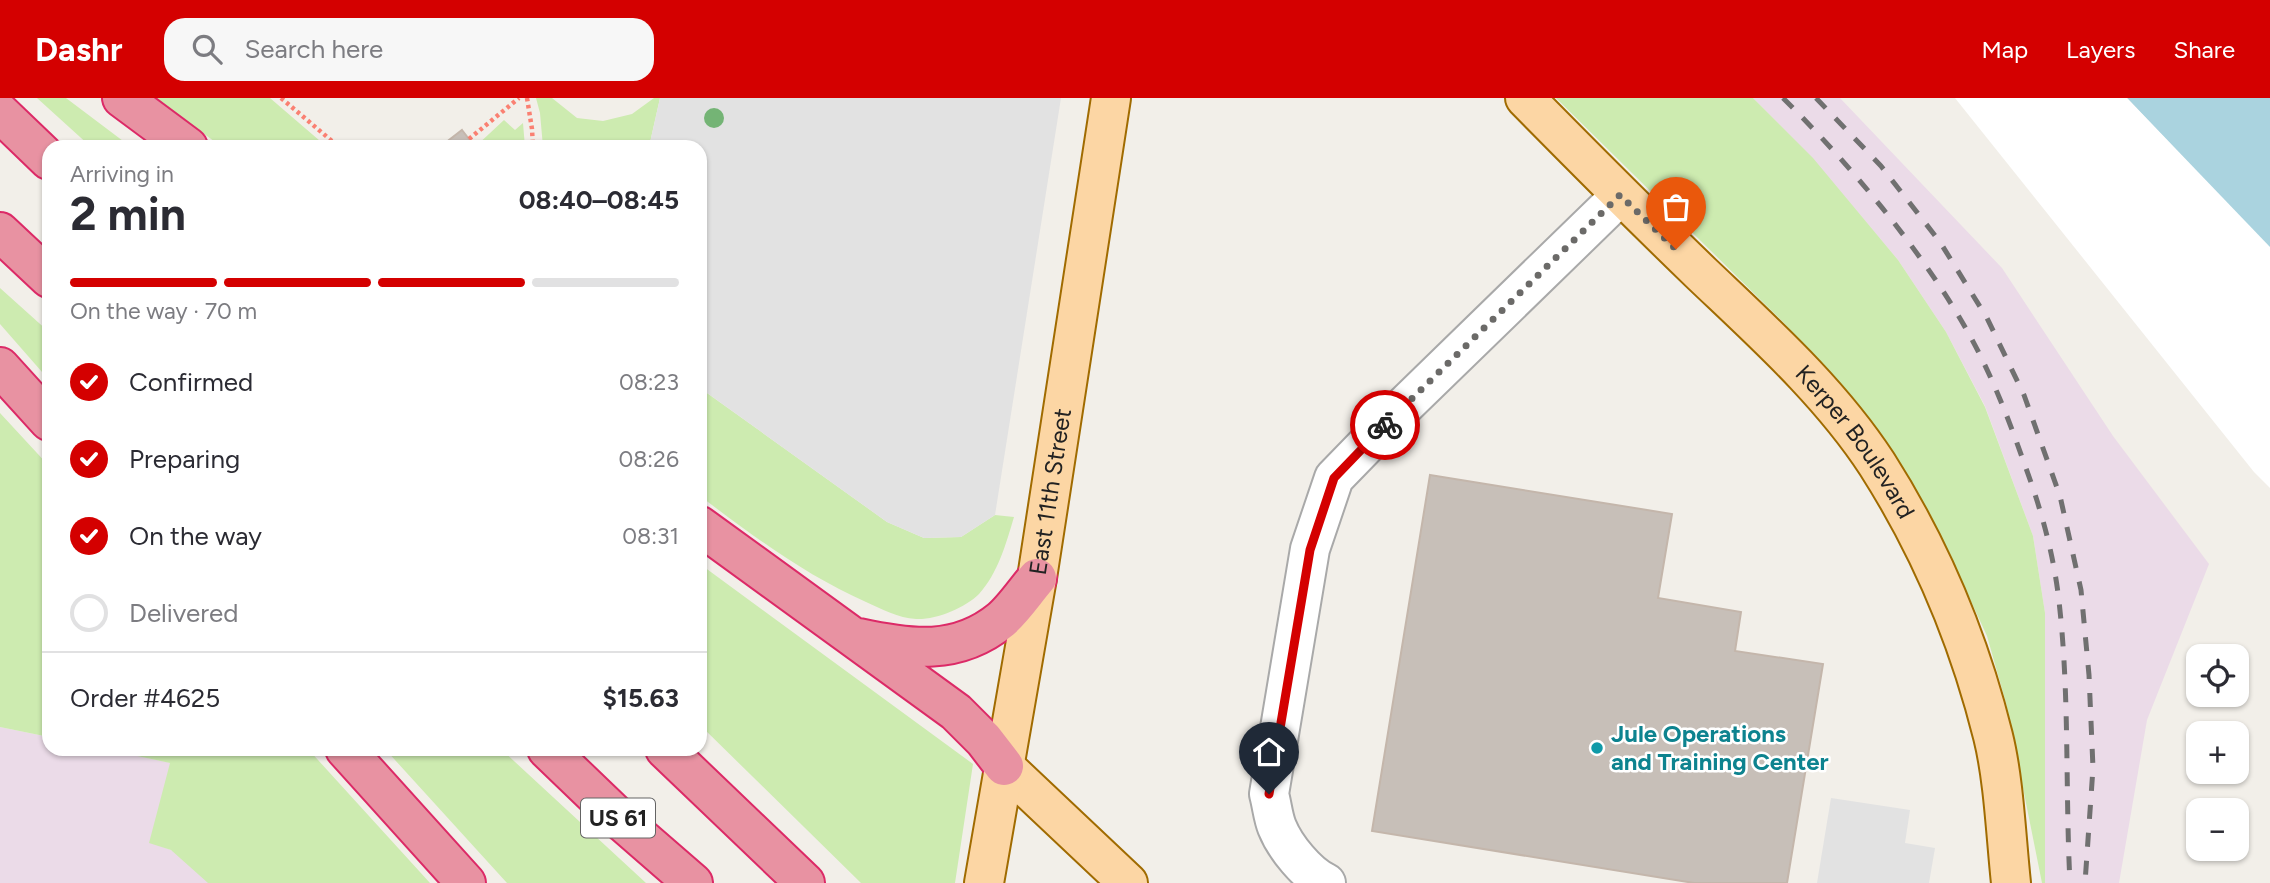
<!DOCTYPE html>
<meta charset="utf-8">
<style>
:root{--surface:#fff;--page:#f7f7f7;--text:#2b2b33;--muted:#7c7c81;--line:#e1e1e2;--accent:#d40000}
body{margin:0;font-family:Figtree,sans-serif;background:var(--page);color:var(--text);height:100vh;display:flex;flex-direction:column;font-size:26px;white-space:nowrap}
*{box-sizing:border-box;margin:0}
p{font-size:23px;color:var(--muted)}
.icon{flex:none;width:38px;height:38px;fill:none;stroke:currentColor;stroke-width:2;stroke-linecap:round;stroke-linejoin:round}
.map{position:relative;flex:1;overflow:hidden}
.sheet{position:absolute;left:42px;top:42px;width:665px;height:616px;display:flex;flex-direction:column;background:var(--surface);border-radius:21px;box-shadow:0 2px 5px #0004}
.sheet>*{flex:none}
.tools{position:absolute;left:2186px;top:546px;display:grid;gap:14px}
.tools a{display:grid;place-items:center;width:63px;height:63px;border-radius:14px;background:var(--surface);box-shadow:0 2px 5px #0004;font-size:35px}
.pin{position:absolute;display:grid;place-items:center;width:60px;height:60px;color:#fff;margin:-72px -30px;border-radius:50% 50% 50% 0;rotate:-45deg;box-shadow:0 0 7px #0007}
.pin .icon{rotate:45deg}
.courier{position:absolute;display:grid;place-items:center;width:70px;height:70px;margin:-35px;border:5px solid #d40000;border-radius:50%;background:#fff;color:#222;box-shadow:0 2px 9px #0007}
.headline em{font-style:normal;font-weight:700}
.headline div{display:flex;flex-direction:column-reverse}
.headline{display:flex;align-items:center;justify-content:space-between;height:119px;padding:0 28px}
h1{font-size:46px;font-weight:700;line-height:52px}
.bar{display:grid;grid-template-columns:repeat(4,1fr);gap:10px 7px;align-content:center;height:84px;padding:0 28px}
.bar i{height:9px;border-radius:5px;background:var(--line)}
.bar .current{background:var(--accent)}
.bar p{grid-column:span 4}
.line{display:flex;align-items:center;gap:18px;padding:0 28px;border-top:2px solid var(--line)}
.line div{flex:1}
ol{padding:0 28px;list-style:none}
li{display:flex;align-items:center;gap:21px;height:77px}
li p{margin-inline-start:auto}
li .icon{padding:7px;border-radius:50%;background:var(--accent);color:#fff;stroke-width:4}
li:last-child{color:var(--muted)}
li i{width:38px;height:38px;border:4px solid var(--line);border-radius:50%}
header{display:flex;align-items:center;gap:42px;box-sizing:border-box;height:98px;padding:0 35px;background:var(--accent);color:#fff}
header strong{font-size:33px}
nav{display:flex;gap:38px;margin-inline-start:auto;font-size:24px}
.search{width:490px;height:63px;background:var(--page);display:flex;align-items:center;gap:18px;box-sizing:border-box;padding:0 24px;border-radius:21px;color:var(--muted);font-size:26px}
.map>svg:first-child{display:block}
.industrial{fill:#ebdbe8}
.grass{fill:#cdebb0}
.parking{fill:#e2e2e2}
.water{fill:#aad3df}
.pier{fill:#fff}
.building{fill:#c7bfb8;stroke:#c4b6ab;stroke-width:2}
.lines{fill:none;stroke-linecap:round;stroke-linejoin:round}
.minor-casing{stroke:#a9a9a9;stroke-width:42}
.major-casing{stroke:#a06b00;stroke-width:42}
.highway-casing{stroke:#dc2a67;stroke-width:42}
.path{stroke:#fa8072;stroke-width:4.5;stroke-dasharray:3.5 3.5;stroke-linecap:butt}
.minor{stroke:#fff;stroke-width:38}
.major{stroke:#fcd6a4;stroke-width:38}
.highway{stroke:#e892a2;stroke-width:38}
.rail{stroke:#707070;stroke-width:5;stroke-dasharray:14 14;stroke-linecap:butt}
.tree{fill:#74b475}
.done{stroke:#6b6a68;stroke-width:7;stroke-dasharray:0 12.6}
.route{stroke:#d40000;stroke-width:9}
.culture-dot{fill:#0f9aa8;stroke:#fff;stroke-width:2.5}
.labels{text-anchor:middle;stroke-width:5;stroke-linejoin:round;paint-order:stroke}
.shield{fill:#fff;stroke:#646464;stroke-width:2}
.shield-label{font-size:23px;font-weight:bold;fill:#222}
.street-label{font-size:24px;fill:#222;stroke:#fff}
.culture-label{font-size:24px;font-weight:bold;fill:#0d838f;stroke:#fff;text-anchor:start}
</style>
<header>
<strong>Dashr</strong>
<div class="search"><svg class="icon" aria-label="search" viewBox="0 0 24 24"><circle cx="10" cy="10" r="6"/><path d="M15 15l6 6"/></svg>Search here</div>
<nav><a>Map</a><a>Layers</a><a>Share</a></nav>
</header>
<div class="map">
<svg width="2270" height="785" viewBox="0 0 2270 785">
<rect width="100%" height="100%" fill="#f2efe9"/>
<path class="industrial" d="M1753 0H1840L2002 170 2113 338 2209 466 2147 622 2119 785H2045V515L2033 438 1985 308 1946 234 1898 162 1813 61Z
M0 629 49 639V651H105L171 665 150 744 171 752 237 785H0Z"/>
<path class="grass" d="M37 0H66L131 49H91Z
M155 0H270L327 49H222Z
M536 0H552L577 20 603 23 632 16 654 0H660L649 49H543L540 15Z
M1556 0H1753L1813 60 1898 162 1946 234 1985 309 2033 438 2045 515V785H2042L2006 605 1987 538 1945 447 1904 372 1856 303 1784 225Z
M504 22 515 32 523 25 525 49H475Z
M0 190 49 234V282L0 226Z
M700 290 887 424 924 440 961 439 995 417 1014 419C1006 446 998 475 979 496 965 510 936 522 916 521 898 520 882 511 866 504 805 477 753 438 700 398Z
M0 315 49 368V639L0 629Z
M700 466 973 666 955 785H861L700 627Z
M105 651H308L430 785H208L171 752 149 745 170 665Z
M385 651H501L646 785H507Z"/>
<path class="parking" d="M660 0H1061L995 417 961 439 924 440 887 424 700 290V49H649Z
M1831 700 1910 712 1905 745 1935 750 1929 785H1817Z"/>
<path class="water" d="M2127 0H2270V151Z"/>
<path class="pier" d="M1955 0H2127L2270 149V390L2254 374Z"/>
<path class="building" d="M462 32 475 49H440Z
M1430 377 1672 416 1658 500 1741 514 1735 553 1823 566 1787 785H1694L1372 733Z"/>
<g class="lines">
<g class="minor-casing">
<path id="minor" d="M1326 785C1307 776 1285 749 1277 729 1273 719 1272 707 1269 696L1310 451 1334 380 1402 310 1620 98"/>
</g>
<g class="major-casing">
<g id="major">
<path id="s1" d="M1525 0C1583 59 1642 118 1702 176 1764 235 1830 294 1877 366 1930 449 1969 542 1993 638 2004 682 2006 739 2011 785"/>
<path d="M1004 668 1128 785"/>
<path id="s2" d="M984 785 1037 480 1111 0"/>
</g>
</g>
<g class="highway-casing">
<path id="highway" d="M122 0 188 49
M0 15 49 62
M0 134 49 180
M0 269 49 323
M700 428 956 614 984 642 1004 668
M859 540C910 551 957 558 1001 522 1014 511 1025 494 1037 480
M345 651 466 785
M547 651 625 726 693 785
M665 651 805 785"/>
</g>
<path class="path" d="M281 0 339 49
M527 0 532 31 533 49
M469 41 519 0"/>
<use href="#minor" class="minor"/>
<use href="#major" class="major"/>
<use href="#highway" class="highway"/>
<path class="rail" d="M1783 0C1849 65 1924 155 1969 236 1991 276 2008 319 2023 362 2039 405 2052 449 2058 495 2070 591 2065 688 2070 785
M1816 0 1881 68 1940 144 1987 220 2024 297 2060 398 2081 492 2089 577 2093 670 2085 785"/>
</g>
<circle class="tree" cx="714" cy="20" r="10"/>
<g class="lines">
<path class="done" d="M1385 327 1620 97 1676 151"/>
<path class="route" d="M1269 696 1310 452 1334 380 1385 327"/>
</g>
<circle class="culture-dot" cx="1597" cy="650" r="7"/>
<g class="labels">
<rect class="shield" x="581" y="700.5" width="74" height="39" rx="5"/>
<g class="shield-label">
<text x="618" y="728">US 61</text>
</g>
<g class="street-label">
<text dy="8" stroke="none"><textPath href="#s1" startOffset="478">Kerper Boulevard</textPath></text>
<text dy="8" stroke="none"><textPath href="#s2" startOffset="397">East 11th Street</textPath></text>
</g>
<g class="culture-label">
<text x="1611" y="644">Jule Operations<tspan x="1611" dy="28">and Training Center</tspan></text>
</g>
</g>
</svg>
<div class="tools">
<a><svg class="icon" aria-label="locate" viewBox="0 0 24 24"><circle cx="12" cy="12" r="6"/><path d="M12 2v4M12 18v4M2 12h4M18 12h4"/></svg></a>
<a>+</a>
<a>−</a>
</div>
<div class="pin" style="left:1676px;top:151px;background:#ea580c"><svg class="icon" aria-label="bag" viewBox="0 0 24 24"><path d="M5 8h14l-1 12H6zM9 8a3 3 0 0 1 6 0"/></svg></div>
<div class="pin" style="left:1269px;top:696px;background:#1f2937"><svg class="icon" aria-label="home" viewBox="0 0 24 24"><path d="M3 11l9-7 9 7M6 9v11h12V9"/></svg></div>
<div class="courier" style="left:1385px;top:327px"><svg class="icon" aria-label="bike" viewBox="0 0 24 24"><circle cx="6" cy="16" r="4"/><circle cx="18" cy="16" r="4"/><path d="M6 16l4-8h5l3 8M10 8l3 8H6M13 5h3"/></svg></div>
<section class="sheet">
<div class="headline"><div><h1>2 min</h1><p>Arriving in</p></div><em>08:40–08:45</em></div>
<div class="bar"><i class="current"></i><i class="current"></i><i class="current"></i><i></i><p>On the way · 70 m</p></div>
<ol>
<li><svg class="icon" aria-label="check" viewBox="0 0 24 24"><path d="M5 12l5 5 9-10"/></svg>Confirmed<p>08:23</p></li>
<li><svg class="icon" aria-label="check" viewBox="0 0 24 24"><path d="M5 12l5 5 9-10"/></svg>Preparing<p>08:26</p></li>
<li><svg class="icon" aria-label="check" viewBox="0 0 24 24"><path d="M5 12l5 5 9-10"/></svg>On the way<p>08:31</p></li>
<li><i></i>Delivered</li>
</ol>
<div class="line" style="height:91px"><div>Order #4625</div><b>$15.63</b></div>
</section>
</div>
